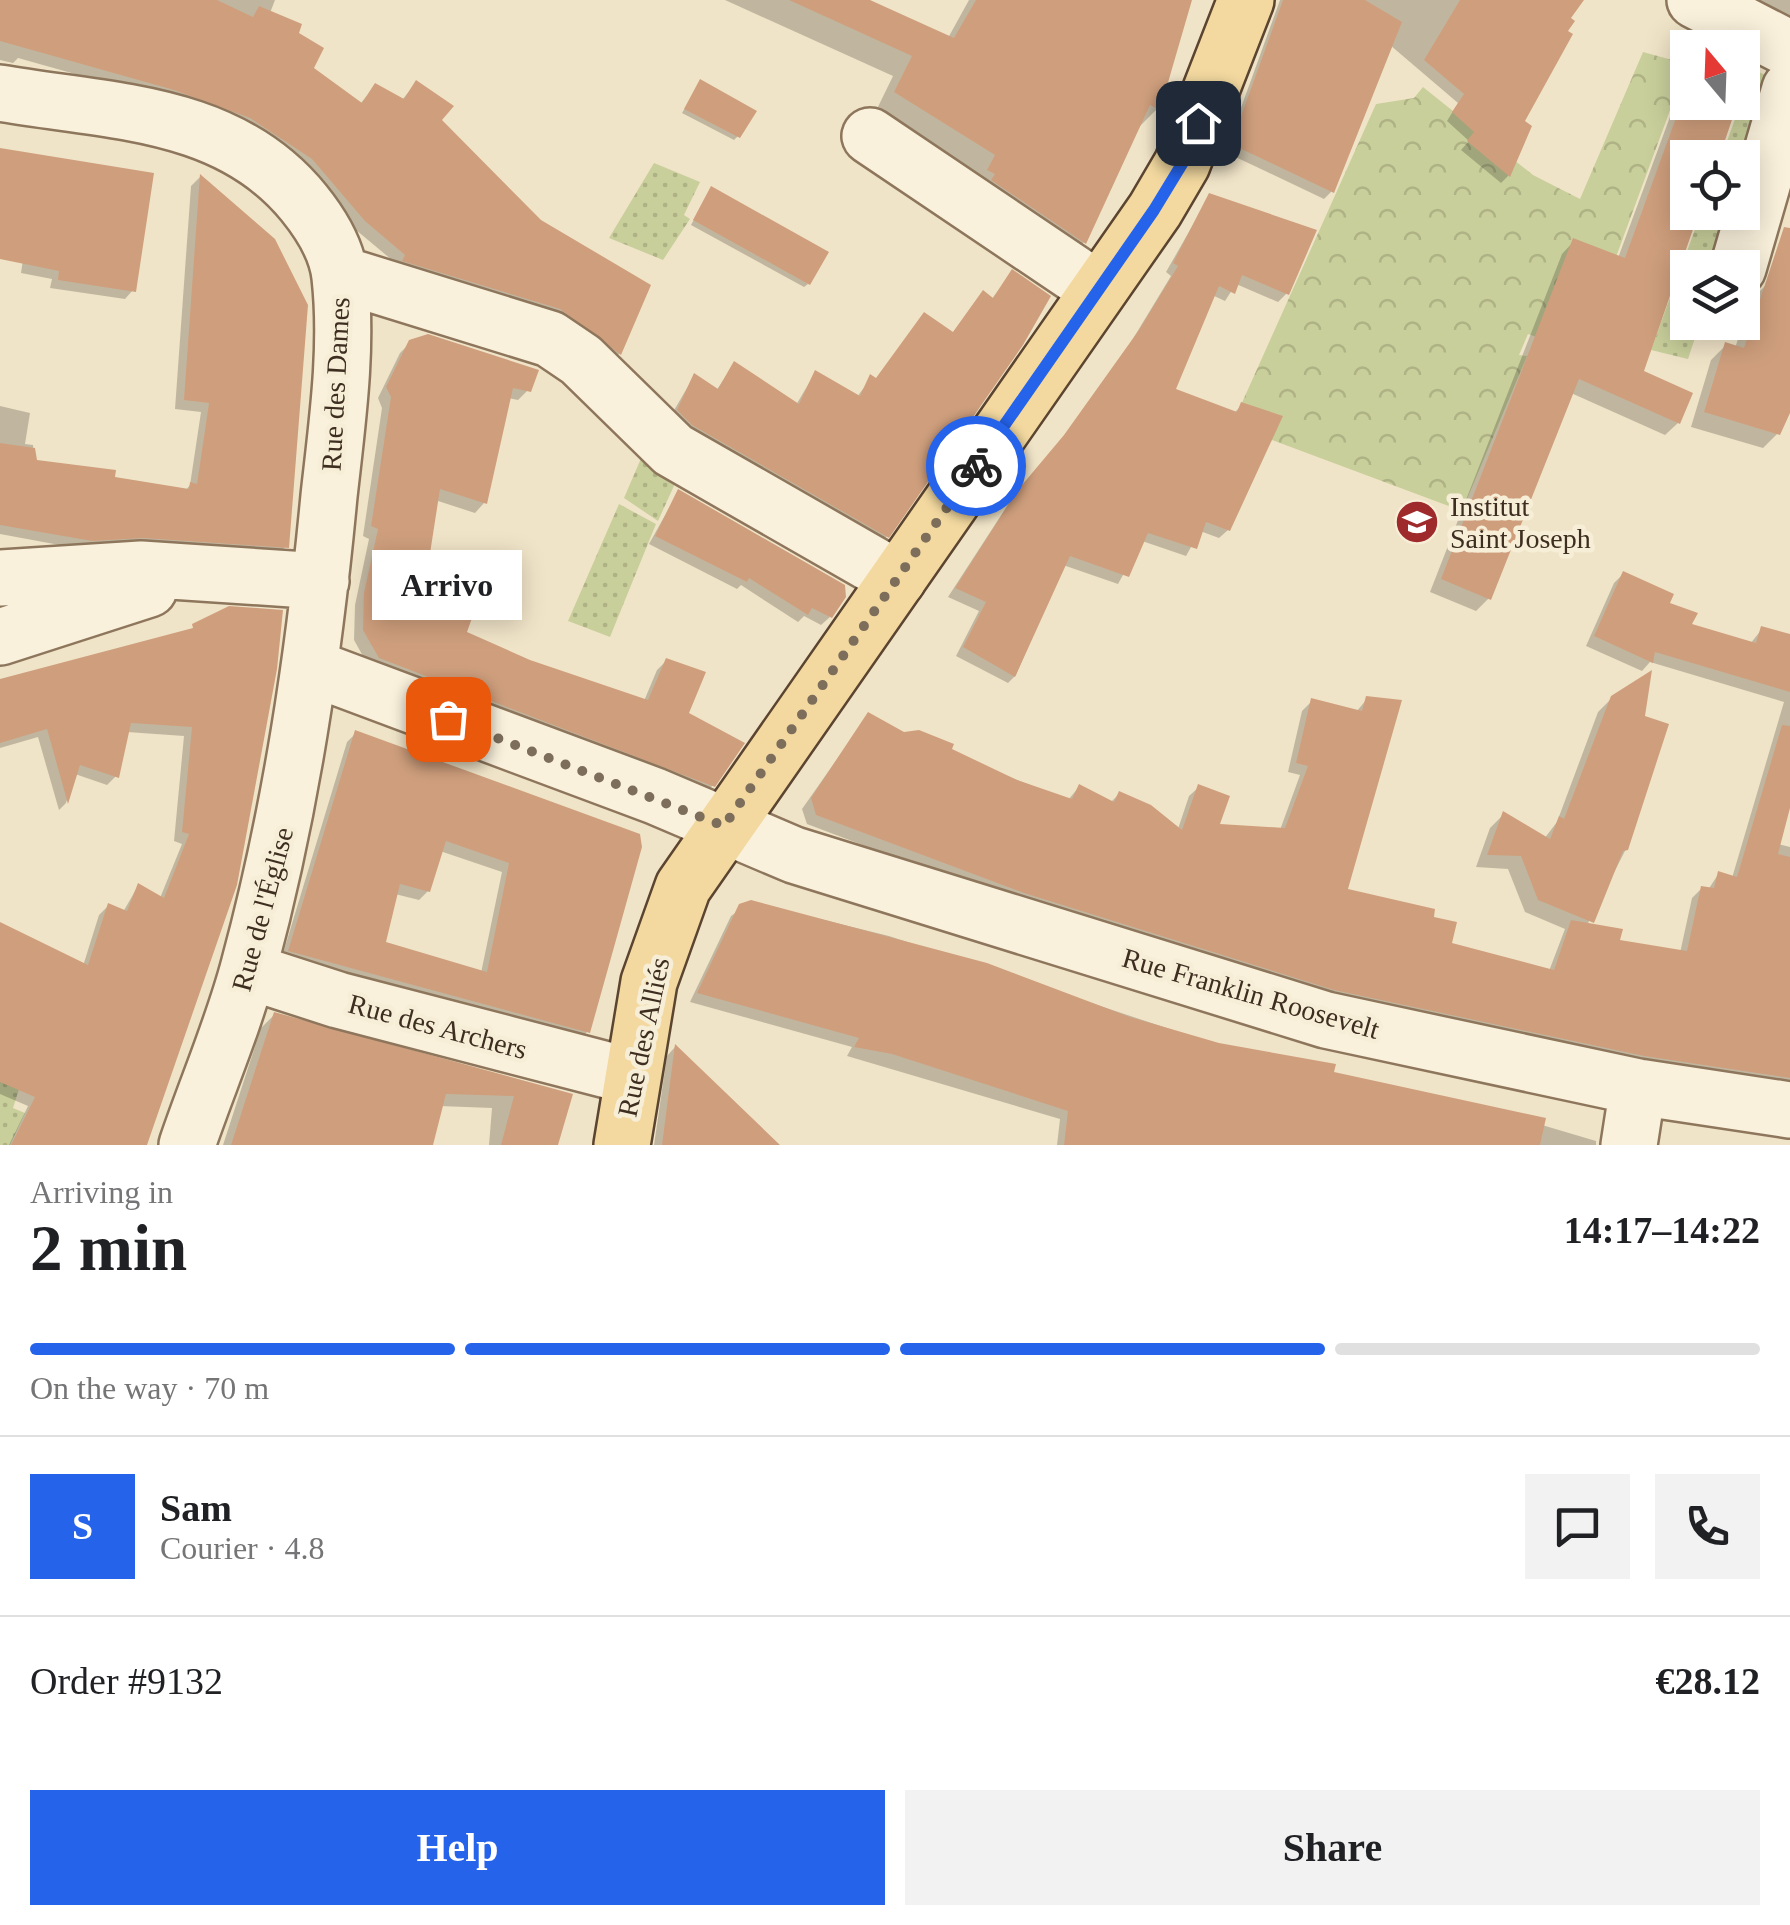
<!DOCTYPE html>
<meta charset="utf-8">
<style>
:root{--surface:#fff;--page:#f2f2f2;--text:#202124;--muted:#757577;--line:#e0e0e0;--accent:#2563eb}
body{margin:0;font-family:Georgia,serif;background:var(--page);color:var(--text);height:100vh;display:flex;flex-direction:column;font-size:38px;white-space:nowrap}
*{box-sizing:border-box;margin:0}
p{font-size:32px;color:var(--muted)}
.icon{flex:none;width:55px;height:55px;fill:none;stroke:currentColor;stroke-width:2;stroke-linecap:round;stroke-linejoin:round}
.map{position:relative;height:1145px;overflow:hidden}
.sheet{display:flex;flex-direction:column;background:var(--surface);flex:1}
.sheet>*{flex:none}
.needle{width:65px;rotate:341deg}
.controls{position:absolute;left:1670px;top:30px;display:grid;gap:20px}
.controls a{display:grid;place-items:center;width:90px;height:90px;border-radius:0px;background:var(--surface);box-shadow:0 5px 25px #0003;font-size:50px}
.pin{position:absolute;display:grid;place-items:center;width:85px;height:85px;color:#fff;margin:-42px;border-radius:20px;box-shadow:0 5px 15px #0006}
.courier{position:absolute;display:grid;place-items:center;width:100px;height:100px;margin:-50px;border:8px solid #2563eb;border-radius:50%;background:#fff;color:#222;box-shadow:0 2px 12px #0007}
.bubble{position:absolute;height:70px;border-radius:0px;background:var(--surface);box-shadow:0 5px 25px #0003;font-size:32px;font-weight:600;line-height:70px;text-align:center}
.headline em{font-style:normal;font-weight:600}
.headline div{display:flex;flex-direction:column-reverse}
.headline{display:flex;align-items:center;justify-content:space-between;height:170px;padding:0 30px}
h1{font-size:65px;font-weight:600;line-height:75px}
.bar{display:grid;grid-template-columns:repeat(4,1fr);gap:15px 10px;align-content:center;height:120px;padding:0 30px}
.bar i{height:12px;border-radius:8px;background:var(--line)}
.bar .active{background:var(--accent)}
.bar p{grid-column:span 4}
.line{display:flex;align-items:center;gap:25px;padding:0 30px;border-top:2px solid var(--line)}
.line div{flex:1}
.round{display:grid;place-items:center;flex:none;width:105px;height:105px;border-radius:0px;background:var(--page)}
.button{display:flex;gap:20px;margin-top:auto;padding:20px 30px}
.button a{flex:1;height:115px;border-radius:0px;background:var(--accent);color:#fff;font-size:40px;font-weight:600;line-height:115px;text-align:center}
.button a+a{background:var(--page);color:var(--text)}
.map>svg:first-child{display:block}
.forest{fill:url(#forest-crowns)}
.garden{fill:url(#garden-dots)}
.shadow{fill:#0003;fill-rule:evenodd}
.building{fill:#cf9f7d;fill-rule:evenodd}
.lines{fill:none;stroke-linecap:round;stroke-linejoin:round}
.minor-casing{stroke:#8d765c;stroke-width:60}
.major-casing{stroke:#5b4430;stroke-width:60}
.minor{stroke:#faf1dc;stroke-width:55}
.major{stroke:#f3d9a0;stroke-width:55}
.done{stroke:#7c6e5b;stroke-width:10;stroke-dasharray:0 18}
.route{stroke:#2563eb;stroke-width:12}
.labels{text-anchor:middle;stroke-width:9;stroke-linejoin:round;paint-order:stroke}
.street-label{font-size:28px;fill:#3d2e20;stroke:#f7eed8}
.poi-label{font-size:28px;fill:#3d2e20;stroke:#f7eed8;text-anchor:start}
</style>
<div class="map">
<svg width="1790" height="1145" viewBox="0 0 1790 1145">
<defs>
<pattern id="forest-crowns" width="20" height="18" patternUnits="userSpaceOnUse" patternTransform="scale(2.5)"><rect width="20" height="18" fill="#c9cf9b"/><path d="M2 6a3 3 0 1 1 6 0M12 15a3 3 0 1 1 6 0" fill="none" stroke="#aeb285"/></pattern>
<pattern id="garden-dots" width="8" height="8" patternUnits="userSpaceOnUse" patternTransform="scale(2.5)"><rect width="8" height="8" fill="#c9cf9b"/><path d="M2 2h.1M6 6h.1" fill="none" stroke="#aeb285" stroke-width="1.8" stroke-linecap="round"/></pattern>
</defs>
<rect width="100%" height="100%" fill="#f0e4c8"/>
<path class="forest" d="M1643 52 1687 64 1594 317 1565 347 1528 334 1519 355 1527 356 1462 511 1232 425 1376 104 1414 98 1423 87 1533 175 1580 199Z"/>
<path class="garden" d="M1753 69 1779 82 1742 158H1721Z
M654 163 700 182 684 215 690 219 663 260 609 238Z
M1701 213H1736L1718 267 1688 268V322L1700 323 1688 359 1651 350Z
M645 449 678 477 658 521 624 498Z
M619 504 656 524 610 637 568 621Z
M0 1071 22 1080 13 1108 25 1113 10 1145H0Z"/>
<path class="shadow" d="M0 0H275L270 13 296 34 311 69 360 104 375 86 402 100 416 83 439 120 539 222 648 286 619 354 610 362 398 265 356 230 303 168 164 99 18 58 13 63 0 60Z
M725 0H864L948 38 969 0H1190L1157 109 1137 129 1084 242 1064 262 875 113 893 76Z
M1280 0H1530L1522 122 1529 127 1508 176 1501 183 1461 150 1469 141 1447 121 1458 103 1390 45 1332 191 1324 199 1225 152Z
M1696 0H1790V47Z
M1688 68V158L1641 372 1678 423 1665 435 1571 393 1489 598 1476 611 1430 592 1562 254 1574 241 1618 258Z
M700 82 738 136 734 140 682 113Z
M37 165 133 290 125 299 50 288 52 279 21 273Z
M200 177 286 546 277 556 81 549 0 534V406L30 413 25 444 33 445 34 462 185 491 190 485 201 412 175 409 191 186Z
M708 193 808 284 804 287 691 225Z
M1210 195 1287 293 1278 302 1236 284 1225 301 1212 295 1173 391 1234 413 1242 405 1228 530 1219 538 1200 531 1186 556 1142 541 1118 584 1063 565 1016 675 1008 683 956 656 979 611 948 597 1009 503 1056 447 1131 342 1171 276 1166 272Z
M1790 234V410L1778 433 1763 448 1691 427 1711 360 1726 345 1735 348 1751 300 1766 285Z
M1012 273 887 536 878 545 669 419 694 376 716 391 734 364 796 405 815 373 857 397 871 378 875 380 952 334 975 302 983 293 991 300Z
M411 342 528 390 518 400 508 398 484 503 475 513 435 500 426 562 464 634 529 663 644 701 657 670 667 660 713 785 703 796 369 667 354 640 355 605 369 539 363 536 382 408 378 398 400 353Z
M678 492 830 617 821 625 804 616 798 622 741 585 737 589 649 544Z
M1623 574 1689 626 1750 644 1762 629 1790 637V798L1778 844 1790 847V1090L1323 998 1013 902 807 824 802 809 868 715 904 735 1068 800 1079 787 1110 803 1119 794 1178 829 1189 796 1199 787 1216 827 1280 830 1300 775 1288 772 1302 711 1312 701 1356 712 1367 699 1345 891 1432 919 1448 944 1549 971 1565 929 1525 912 1508 869 1476 867 1490 828 1503 815 1544 839 1557 822 1598 712 1612 698 1626 849 1587 925 1617 942 1680 953 1692 898 1702 888 1708 890 1719 873 1732 878 1784 702 1650 662 1642 671 1586 646 1614 583Z
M230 611 135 1145H9L28 1106 0 1094V925L83 966 99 915 108 906 123 912 138 886 160 898 182 844 174 841 184 736 127 732 116 776 107 785 75 774 66 803 59 810 38 737 0 748V682L187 632Z
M356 733 638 836 587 1032 578 1041 281 960 347 742ZM440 851 502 872 481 973 383 944 395 894 419 900 428 891Z
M751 902 889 936 1227 1048 1201 1145H1057L1060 1119 847 1056 852 1047 690 1002 731 916Z
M274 1015 570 1095 555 1145H489L492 1108 439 1106 427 1145H223L261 1028Z
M675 1047 776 1145H654L667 1056Z
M1331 1073 1542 1125 1596 1141V1145H1254Z"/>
<path class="building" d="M0 0H217L253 17 259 6 302 24 299 33 324 48 314 68 362 103 375 83 404 99 416 80 454 106 442 120 541 220 651 285 621 355 560 309 402 261 405 255 365 221 312 159 250 118 174 90 0 41Z
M789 0H870L954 38 976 0H1192L1160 110 1150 105 1086 244 991 180 995 174 987 170 995 155 894 92 912 56Z
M1283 0H1365L1402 22 1334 193 1231 144Z
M1460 0H1584L1571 18 1575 21 1568 31 1573 34 1525 121 1532 126 1510 177 1467 141 1474 132 1452 112 1464 94 1424 60Z
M700 79 757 111 740 138 684 109Z
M1688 85V102H1738L1719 158H1688V212H1699L1644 371 1693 393 1680 424 1579 379 1491 600 1441 579 1573 238 1625 258Z
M0 148 154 173 136 292 58 280 59 271 0 259Z
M200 174 275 239 308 305 289 548 143 538 92 541 0 525V443L35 448 37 460 116 470 115 477 189 489 190 482 197 484 209 403 184 400Z
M711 186 829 252 810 285 693 220Z
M1209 193 1317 230 1289 295 1242 275 1235 294 1219 286 1176 389 1237 412 1241 402 1283 416 1230 531 1206 522 1197 549 1148 533 1129 577 1070 556 1015 677 963 647 986 602 955 588 1017 491 1064 435 1139 330 1178 266 1173 263Z
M1784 227 1790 228V413L1780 435 1704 412 1725 342 1744 348Z
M1012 269 1051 296 1023 345 889 538 692 425 677 410 694 373 718 389 734 361 799 404 815 370 860 396 870 374 876 378 924 312 953 332 983 290 993 298Z
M428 334 539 370 531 392 513 388 487 504 440 489 429 560 485 582 467 632 530 660 648 700 666 658 706 672 689 713 745 743 715 787 379 658 363 630 364 593 378 529 371 526 391 397 386 387 409 340Z
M678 489 845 585 846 597 832 618 812 608 808 615 749 578 747 582 655 536Z
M1623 571 1674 594 1670 603 1698 613 1692 624 1756 643 1761 626 1790 634V692L1655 652 1653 663 1594 636Z
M229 606 283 610 277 669 237 885 147 1145H11L35 1097 0 1082V922L88 965 108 903 127 911 138 883 164 898 189 834 182 832 192 727 131 723 119 778 80 765 68 804 47 729 0 743V679L193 628 192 624Z
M1652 670 1645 716 1669 724 1628 850 1623 851 1594 923 1538 900 1521 856 1487 855 1503 811 1550 839 1559 816 1564 819 1611 696Z
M1366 696 1402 700 1348 889 1435 909 1434 917 1457 922 1452 943 1554 970 1571 920 1623 929 1620 940 1687 951 1701 886 1714 888 1718 871 1737 877 1782 725 1790 726V808L1778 854 1790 857V1078L1644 1056 1334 990 1024 893 816 815 811 798 868 712 904 732 919 730 954 744 952 749 1017 780 1072 799 1079 784 1114 802 1119 791 1151 805 1182 830 1198 784 1230 796 1220 824 1285 828 1308 766 1296 763 1311 698 1362 711Z
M355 730 640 834 642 847 590 1033 288 951ZM446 841 509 863 487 972 386 942 400 884 430 892Z
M751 900 987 963 1130 1017 1219 1043 1336 1064 1334 1072 1546 1118 1540 1145H1064L1068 1111 892 1054 854 1047 859 1038 697 993 739 904Z
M274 1012 573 1094 558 1145H501L514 1096 446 1094 433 1145H231Z
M675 1044 780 1145H662Z"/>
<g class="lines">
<g class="minor-casing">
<path id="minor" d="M1695 0 1790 49
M0 93C110 112 229 110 304 203 321 224 337 249 340 277 348 349 337 424 329 496 314 655 291 811 249 966 233 1027 207 1086 187 1145
M870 136 1097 289
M1738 268 1790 89
M340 274 550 339 581 360 673 450 898 579
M0 578 141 569 321 581
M0 637 149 589
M310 667 655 796 794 855 1326 1020 1638 1087 1790 1110
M248 971 338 1000 630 1076
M1629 1145 1638 1087"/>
</g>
<g class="major-casing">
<path id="major" d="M622 1145 649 982 683 887 1155 210 1182 164 1246 0"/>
</g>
<use href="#minor" class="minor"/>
<use href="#major" class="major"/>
</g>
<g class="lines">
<path class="done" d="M448 719 724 826 976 466"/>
<path class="route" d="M976 466 1154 210 1182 164 1198 123"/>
</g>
<defs>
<g id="school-disc" transform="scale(2.25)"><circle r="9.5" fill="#9e2a2b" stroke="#f7eed8"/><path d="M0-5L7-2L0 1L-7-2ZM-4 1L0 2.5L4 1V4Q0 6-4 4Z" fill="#fff"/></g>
</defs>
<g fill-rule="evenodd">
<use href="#school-disc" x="1417" y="522"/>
</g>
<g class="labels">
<g class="street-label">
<text transform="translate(335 384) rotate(-87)" y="10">Rue des Dames</text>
<text transform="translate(262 909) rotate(-75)" y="10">Rue de l'Église</text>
<text transform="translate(1251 993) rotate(16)" y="10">Rue Franklin Roosevelt</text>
<text transform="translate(438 1026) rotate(15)" y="10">Rue des Archers</text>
<text transform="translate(643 1037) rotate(-78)" y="10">Rue des Alliés</text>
</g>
<g class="poi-label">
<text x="1450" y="516">Institut<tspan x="1450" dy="32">Saint Joseph</tspan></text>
</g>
</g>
</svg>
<div class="controls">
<a><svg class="needle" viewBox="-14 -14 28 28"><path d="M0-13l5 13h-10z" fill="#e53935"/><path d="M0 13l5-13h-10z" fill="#757577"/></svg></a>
<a><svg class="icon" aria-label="locate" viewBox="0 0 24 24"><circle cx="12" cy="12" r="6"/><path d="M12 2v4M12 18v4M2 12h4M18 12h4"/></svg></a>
<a><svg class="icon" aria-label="layers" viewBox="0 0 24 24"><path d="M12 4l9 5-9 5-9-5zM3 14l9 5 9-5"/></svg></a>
</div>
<div class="pin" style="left:448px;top:719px;background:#ea580c"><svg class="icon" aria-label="bag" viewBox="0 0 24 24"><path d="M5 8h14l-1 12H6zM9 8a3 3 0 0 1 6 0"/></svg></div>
<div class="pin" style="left:1198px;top:123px;background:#1f2937"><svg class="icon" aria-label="home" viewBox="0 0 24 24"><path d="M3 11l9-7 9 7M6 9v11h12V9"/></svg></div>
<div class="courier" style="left:976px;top:466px"><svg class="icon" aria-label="bike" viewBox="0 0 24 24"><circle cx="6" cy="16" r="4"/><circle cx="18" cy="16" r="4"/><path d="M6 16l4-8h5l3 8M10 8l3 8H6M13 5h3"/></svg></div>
<div class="bubble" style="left:372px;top:550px;width:150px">Arrivo</div>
</div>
<section class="sheet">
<div class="headline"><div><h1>2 min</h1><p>Arriving in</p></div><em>14:17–14:22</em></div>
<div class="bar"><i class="active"></i><i class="active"></i><i class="active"></i><i></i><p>On the way · 70 m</p></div>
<div class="line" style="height:180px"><b class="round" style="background:var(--accent);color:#fff">S</b><div><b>Sam</b><p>Courier · 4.8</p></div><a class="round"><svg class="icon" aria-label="chat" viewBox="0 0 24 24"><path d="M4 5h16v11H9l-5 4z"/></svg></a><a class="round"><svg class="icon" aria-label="phone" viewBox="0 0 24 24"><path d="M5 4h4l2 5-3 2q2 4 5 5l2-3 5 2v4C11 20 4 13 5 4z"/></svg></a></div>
<div class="line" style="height:130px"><div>Order #9132</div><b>€28.12</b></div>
<div class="button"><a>Help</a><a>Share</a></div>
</section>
